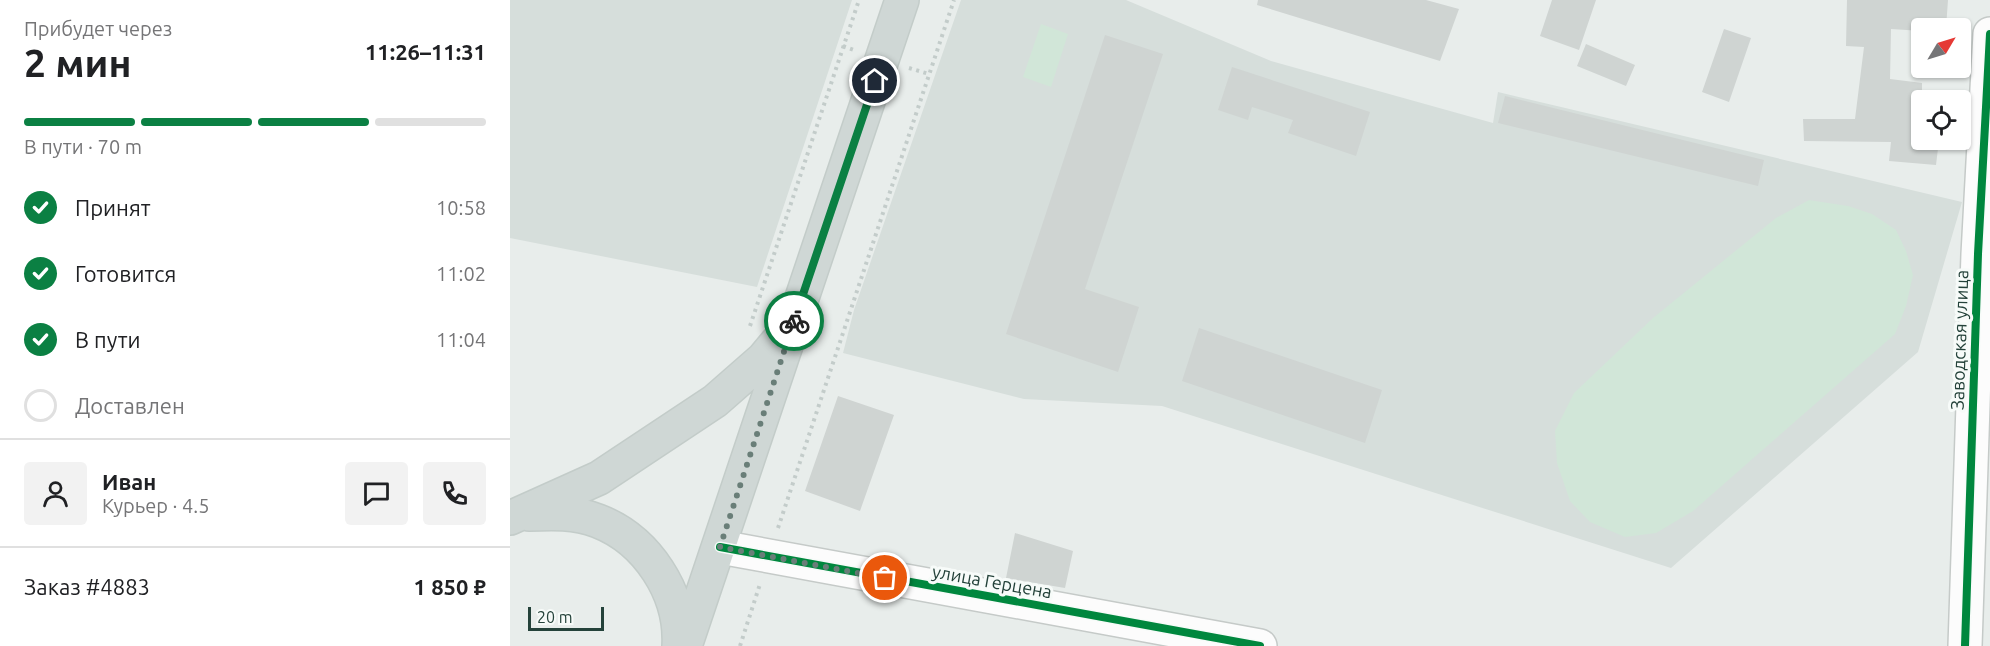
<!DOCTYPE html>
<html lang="ru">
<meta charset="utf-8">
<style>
:root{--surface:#fff;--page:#f2f2f2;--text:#202124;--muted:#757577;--line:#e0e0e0;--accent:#0b8043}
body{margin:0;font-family:Ubuntu,sans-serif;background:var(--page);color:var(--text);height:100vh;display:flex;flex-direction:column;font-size:22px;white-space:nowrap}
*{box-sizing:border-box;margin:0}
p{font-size:20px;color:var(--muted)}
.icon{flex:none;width:33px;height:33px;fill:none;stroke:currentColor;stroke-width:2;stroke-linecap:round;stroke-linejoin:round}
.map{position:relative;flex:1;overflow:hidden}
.panel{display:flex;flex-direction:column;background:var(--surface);width:510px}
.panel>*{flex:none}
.needle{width:39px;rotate:52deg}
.fabs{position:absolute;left:1401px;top:18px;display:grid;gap:12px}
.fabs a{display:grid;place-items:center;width:60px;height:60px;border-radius:6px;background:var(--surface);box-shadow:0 2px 4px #0004;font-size:30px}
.scale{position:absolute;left:18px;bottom:15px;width:76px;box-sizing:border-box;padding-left:6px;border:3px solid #24423a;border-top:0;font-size:16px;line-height:21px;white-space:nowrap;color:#24423a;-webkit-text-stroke:4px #f7fbf9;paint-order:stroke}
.pin{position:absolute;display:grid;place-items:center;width:51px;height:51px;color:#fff;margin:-26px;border:3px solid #fff;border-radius:50%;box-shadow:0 2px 6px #0007}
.courier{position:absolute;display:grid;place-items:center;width:60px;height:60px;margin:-30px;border:4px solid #0b8043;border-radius:50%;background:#fff;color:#222;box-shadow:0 2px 8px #0007}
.overview em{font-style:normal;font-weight:700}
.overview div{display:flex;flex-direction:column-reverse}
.overview{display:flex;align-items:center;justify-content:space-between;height:102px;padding:0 24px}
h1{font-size:39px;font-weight:700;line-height:45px}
.bar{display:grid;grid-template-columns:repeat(4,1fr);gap:9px 6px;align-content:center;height:72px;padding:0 24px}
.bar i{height:8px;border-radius:4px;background:var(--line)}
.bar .current{background:var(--accent)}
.bar p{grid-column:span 4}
.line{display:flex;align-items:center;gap:15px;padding:0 24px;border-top:2px solid var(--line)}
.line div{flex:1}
.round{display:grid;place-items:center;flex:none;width:63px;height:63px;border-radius:6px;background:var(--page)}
ol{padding:0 24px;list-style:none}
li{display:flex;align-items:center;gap:18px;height:66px}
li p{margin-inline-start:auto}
li .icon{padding:6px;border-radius:50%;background:var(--accent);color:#fff;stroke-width:4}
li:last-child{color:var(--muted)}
li i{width:33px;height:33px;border:3px solid var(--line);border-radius:50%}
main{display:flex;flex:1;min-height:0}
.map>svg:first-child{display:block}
.built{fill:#d6dedb}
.green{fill:#d1e6d8}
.building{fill:#cfd4d2}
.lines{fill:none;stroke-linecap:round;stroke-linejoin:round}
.minor-casing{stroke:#c5cac8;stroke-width:36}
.major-casing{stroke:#c3ccc9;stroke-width:36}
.path{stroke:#c3ccca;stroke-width:4;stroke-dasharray:3 4.5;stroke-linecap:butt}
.minor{stroke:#fcfcfc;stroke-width:33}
.major{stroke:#cfd7d5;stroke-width:33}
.cycleway-casing{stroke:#f7fbf9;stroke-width:11}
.cycleway{stroke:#00873e;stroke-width:8}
.done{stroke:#697e78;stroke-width:6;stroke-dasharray:0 10.8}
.route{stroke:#0b8043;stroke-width:8}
.labels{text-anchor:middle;stroke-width:6;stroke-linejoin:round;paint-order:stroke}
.street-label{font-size:18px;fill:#24423a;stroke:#f7fbf9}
</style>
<main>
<section class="panel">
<div class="overview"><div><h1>2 мин</h1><p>Прибудет через</p></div><em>11:26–11:31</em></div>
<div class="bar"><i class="current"></i><i class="current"></i><i class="current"></i><i></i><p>В пути · 70 m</p></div>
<ol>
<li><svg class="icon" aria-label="check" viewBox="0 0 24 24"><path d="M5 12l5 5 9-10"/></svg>Принят<p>10:58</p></li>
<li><svg class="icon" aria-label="check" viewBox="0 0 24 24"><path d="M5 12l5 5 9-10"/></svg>Готовится<p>11:02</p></li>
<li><svg class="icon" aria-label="check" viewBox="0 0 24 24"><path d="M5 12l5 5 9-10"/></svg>В пути<p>11:04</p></li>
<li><i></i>Доставлен</li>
</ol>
<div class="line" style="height:108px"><a class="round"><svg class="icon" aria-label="person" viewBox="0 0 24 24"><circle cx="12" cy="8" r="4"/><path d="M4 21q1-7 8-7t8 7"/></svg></a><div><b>Иван</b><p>Курьер · 4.5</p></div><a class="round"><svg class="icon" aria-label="chat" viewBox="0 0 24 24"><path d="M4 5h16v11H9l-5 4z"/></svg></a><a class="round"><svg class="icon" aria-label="phone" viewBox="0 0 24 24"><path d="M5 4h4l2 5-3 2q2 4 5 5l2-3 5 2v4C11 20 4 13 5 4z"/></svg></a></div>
<div class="line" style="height:78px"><div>Заказ #4883</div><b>1 850 ₽</b></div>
</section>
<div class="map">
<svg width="1480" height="646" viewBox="0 0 1480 646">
<rect width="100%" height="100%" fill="#e8edeb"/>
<path class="built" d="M0 0H342L247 287 0 238Z
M451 0H616L761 61 983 123 988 92 1452 202 1408 352 1161 568 652 406 514 399 333 353 344 310Z"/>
<path class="green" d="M531 24 558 34 541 87 513 77Z
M1299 200 1338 206 1362 214 1386 230 1396 251 1403 275 1396 306 1385 334 1183 511 1146 533 1115 537 1080 522 1060 501 1047 463 1045 431 1064 393 1143 318 1266 218Z"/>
<path class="building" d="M748 0H916L949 9 930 61 747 5Z
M1042 0H1086L1069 50 1030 36Z
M1337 0H1438L1436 28H1412V31L1381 29 1380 79 1412 83V140H1429L1426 165 1379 161 1381 142 1294 141 1293 119H1345L1354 47 1336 46Z
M1214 29 1241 38 1219 102 1192 92Z
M595 35 653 54 575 289 629 307 608 372 496 334Z
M1076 44 1125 65 1116 86 1067 66Z
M722 67 860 112 846 156 778 133 783 120 742 107 738 120 708 110Z
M995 96 1254 160 1248 186 988 123Z
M689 328 872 390 855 443 672 381Z
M328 396 384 415 350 511 295 491Z
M505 533 563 551 555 588 496 578Z"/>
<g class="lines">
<g class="minor-casing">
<path id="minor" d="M210 547 750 646
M1455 646 1468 254 1480 34"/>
</g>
<g class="major-casing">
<path id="major" d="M19 514C42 513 65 512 88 521 137 540 172 593 169 646
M0 518 89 478 205 401 253 359 274 334
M175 646 392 0"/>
</g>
<path class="path" d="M333 46 347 51
M399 68 419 74
M240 326 349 0
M268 528 444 0
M230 646 250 584"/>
<use href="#minor" class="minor"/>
<use href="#major" class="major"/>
<g class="cycleway-casing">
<path id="cycleway" d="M210 547 750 646
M1455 646 1468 254 1480 34"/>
</g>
<use href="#cycleway" class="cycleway"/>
</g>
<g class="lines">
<path class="done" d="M284 321 210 547 375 578"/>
<path class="route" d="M284 321 365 81"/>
</g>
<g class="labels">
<g class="street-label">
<text transform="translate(1450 340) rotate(-88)" y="6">Заводская улица</text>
<text transform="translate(482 582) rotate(10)" y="6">улица Герцена</text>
</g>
</g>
</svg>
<div class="fabs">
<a><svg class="needle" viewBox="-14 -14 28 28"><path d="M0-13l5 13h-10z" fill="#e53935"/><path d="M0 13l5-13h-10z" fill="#757577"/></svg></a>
<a><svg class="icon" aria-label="locate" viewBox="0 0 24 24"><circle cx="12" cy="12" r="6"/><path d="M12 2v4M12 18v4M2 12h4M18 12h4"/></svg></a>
</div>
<div class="scale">20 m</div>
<div class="pin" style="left:375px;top:578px;background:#ea580c"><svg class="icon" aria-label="bag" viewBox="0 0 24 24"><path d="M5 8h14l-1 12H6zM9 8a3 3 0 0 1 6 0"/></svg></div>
<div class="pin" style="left:365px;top:81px;background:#1f2937"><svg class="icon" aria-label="home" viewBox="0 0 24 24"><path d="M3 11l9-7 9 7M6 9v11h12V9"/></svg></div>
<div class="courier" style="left:284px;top:321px"><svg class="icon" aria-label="bike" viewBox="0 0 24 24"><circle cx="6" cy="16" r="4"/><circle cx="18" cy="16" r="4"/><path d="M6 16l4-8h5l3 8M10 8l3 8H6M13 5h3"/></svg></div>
</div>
</main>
